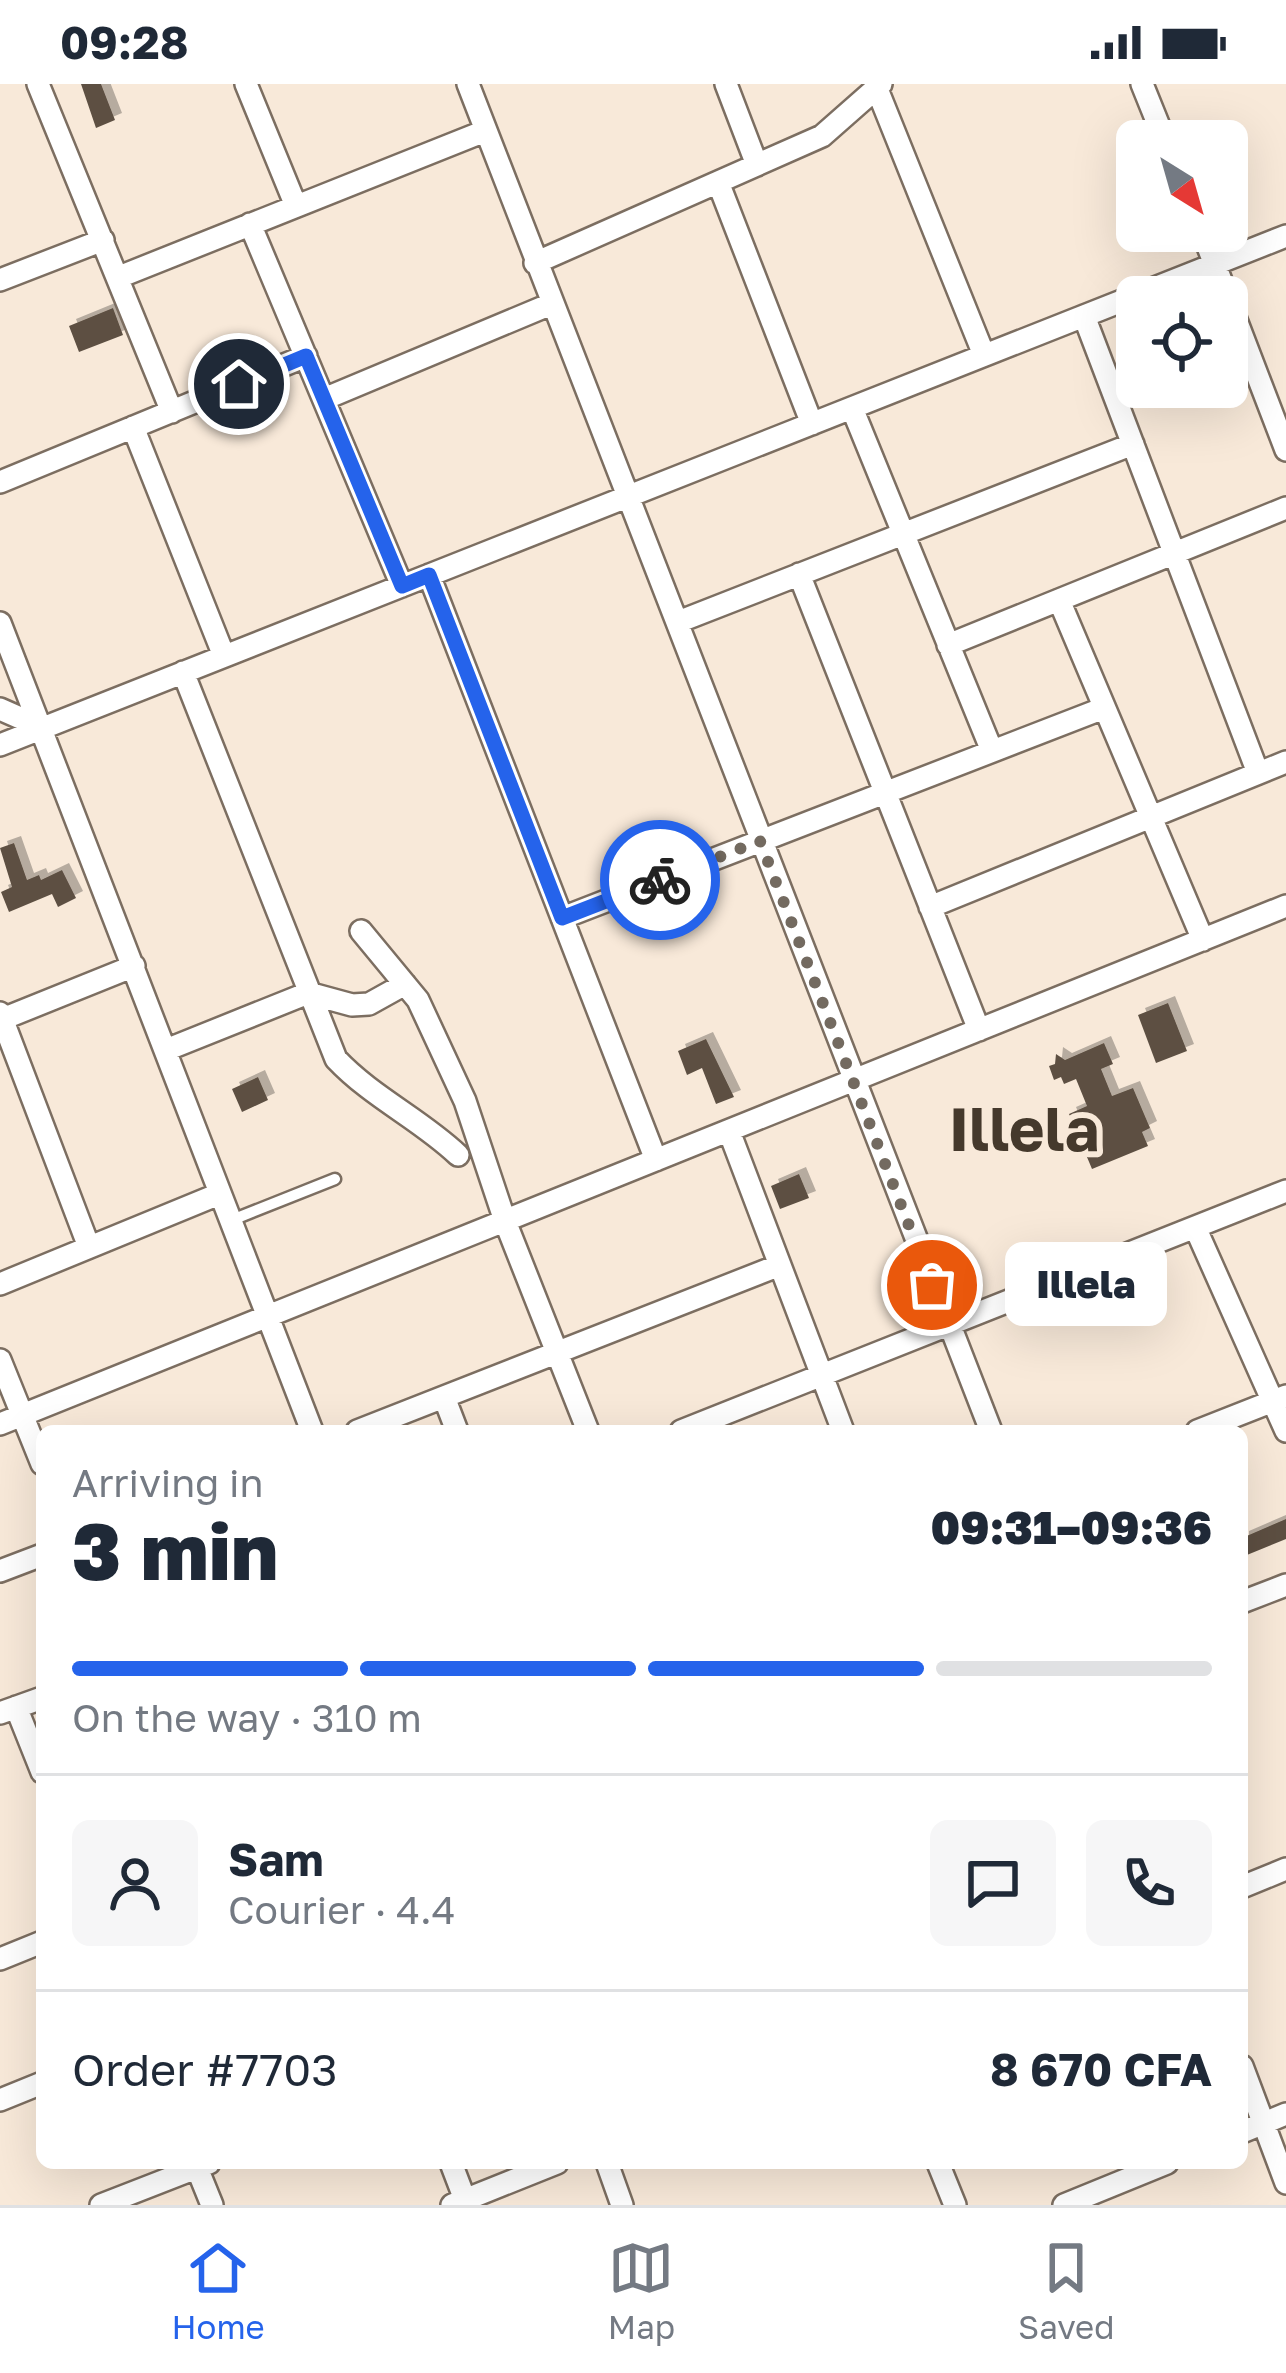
<!DOCTYPE html>
<meta charset="utf-8">
<style>
:root{--surface:#fff;--page:#f6f6f7;--text:#1f2937;--muted:#747a83;--line:#e0e1e3;--accent:#2563eb}
body{margin:0;font-family:"Golos Text",sans-serif;background:var(--page);color:var(--text);height:100vh;display:flex;flex-direction:column;font-size:45px;white-space:nowrap}
*{box-sizing:border-box;margin:0}
p{font-size:39px;color:var(--muted)}
.icon{flex:none;width:66px;height:66px;fill:none;stroke:currentColor;stroke-width:2;stroke-linecap:round;stroke-linejoin:round}
.map{position:relative;flex:1;overflow:hidden}
.details{position:absolute;left:36px;top:1341px;width:1212px;height:744px;display:flex;flex-direction:column;background:var(--surface);border-radius:18px;box-shadow:0 12px 48px #0002}
.details>*{flex:none}
.needle{width:78px;rotate:143deg}
.tools{position:absolute;left:1116px;top:36px;display:grid;gap:24px}
.tools a{display:grid;place-items:center;width:132px;height:132px;border-radius:18px;background:var(--surface);box-shadow:0 12px 48px #0002;font-size:60px}
.pin{position:absolute;display:grid;place-items:center;width:102px;height:102px;color:#fff;margin:-51px;border:6px solid #fff;border-radius:50%;box-shadow:0 3px 12px #0007}
.courier{position:absolute;display:grid;place-items:center;width:120px;height:120px;margin:-60px;border:9px solid #2563eb;border-radius:50%;background:#fff;color:#222;box-shadow:0 3px 15px #0007}
.bubble{position:absolute;height:84px;border-radius:18px;background:var(--surface);box-shadow:0 12px 48px #0002;font-size:39px;font-weight:800;line-height:84px;text-align:center}
.overview em{font-style:normal;font-weight:800}
.overview div{display:flex;flex-direction:column-reverse}
.overview{display:flex;align-items:center;justify-content:space-between;height:204px;padding:0 36px}
h1{font-size:78px;font-weight:800;line-height:90px}
.bar{display:grid;grid-template-columns:repeat(4,1fr);gap:18px 12px;align-content:center;height:144px;padding:0 36px}
.bar i{height:15px;border-radius:9px;background:var(--line)}
.bar .active{background:var(--accent)}
.bar p{grid-column:span 4}
.line{display:flex;align-items:center;gap:30px;padding:0 36px;border-top:3px solid var(--line)}
.line div{flex:1}
.round{display:grid;place-items:center;flex:none;width:126px;height:126px;border-radius:18px;background:var(--page)}
.status{display:flex;justify-content:space-between;align-items:center;height:84px;padding:0 60px;background:var(--surface);direction:ltr}
.status svg{height:33px;fill:currentColor}
.tab-bar{display:flex;justify-content:space-around;align-items:center;height:168px;border-top:3px solid var(--line);background:var(--surface);font-size:33px;color:var(--muted)}
.tab-bar a{display:grid;justify-items:center;gap:6px}
.tab-bar .active{color:var(--accent)}
.map>svg:first-child{display:block}
.building{fill:#5d5043;filter:url(#shadow)}
.lines{fill:none;stroke-linecap:round;stroke-linejoin:round}
.service-casing{stroke:#7c6e61;stroke-width:15}
.minor-casing{stroke:#7c6e61;stroke-width:26}
.service{stroke:#fff;stroke-width:10}
.minor{stroke:#fff;stroke-width:21}
.done{stroke:#736a60;stroke-width:12;stroke-dasharray:0 21.6}
.route{stroke:#2563eb;stroke-width:15}
.labels{text-anchor:middle;stroke-width:12;stroke-linejoin:round;paint-order:stroke}
.town-label{font-size:60px;font-weight:bold;fill:#45392c;stroke:#f8e9d9}
</style>
<div class="status"><b>09:28</b><svg viewBox="0 0 49 12"><path d="M0 12V9h3v3zM5 12V6h3v6zM10 12V3h3v9zM15 12V0h3v12zM26 1h20v11H26zM47 4h2v5h-2z"/></svg></div>
<div class="map">
<svg width="1286" height="2121" viewBox="0 0 1286 2121">
<defs>
<filter id="shadow"><feDropShadow dx="7" dy="-7" stdDeviation="0" flood-color="#0004"/></filter>
</defs>
<rect width="100%" height="100%" fill="#f8e9d9"/>
<path class="building" d="M81 0H101L115 36 96 44Z
M113 224 123 251 79 268 69 242Z
M14 759 27 796 39 791 41 796 62 786 76 814 58 823 52 810 9 828 1 808 12 803 0 764Z
M1168 919 1187 967 1156 979 1138 931Z
M706 955 734 1013 716 1020 702 984 687 991 678 967Z
M1104 959 1113 980 1101 985 1112 1012 1133 1004 1150 1044 1142 1048 1148 1062 1092 1085 1069 1030 1087 1022 1076 995 1064 1000 1061 993 1054 996 1049 982 1055 980 1056 970 1065 976Z
M258 993 268 1016 242 1028 232 1005Z
M799 1090 809 1114 780 1125 771 1102Z
M1112 1192 1118 1207 1076 1224 1070 1209Z
M1286 1435V1455L1242 1473V1454Z"/>
<g class="lines">
<g class="service-casing">
<path id="service" d="M232 1136 335 1095"/>
</g>
<g class="minor-casing">
<path id="minor" d="M38 0 172 328
M246 0 296 122
M468 0 991 1347
M726 0 757 81
M1142 0 1165 57
M877 5 984 271
M718 98 812 340
M250 140 402 502
M1202 147 1286 366
M535 179 822 52 881 0
M119 193 485 47
M0 196 103 156
M1084 232 1258 689
M324 315 551 220
M852 324 992 667
M133 343 224 572
M0 398 306 272
M799 490 979 946
M429 491 656 1076
M1059 516 1203 856
M678 538 1133 360
M0 539 312 1347
M948 561 1286 424
M183 588 336 975C373 1014 420 1035 458 1071
M0 625 43 644
M0 661 1286 152
M930 823 1286 678
M562 834 1104 624
M361 847 418 916 465 1017 505 1137 588 1347
M0 929 89 1163
M0 936 134 882
M166 966 308 909 352 921 369 920 405 900
M729 1047 843 1347
M1195 1143 1286 1347
M0 1200 219 1110
M0 1276 42 1380
M444 1313 457 1347
M0 1340 1286 822
M357 1347 780 1181
M681 1347 1286 1107
M1197 1347 1286 1312
M0 1487 42 1471
M1242 1518 1286 1501
M16 1623 42 1688
M0 1629 42 1614
M1242 1803 1286 1785
M0 1875 42 1858
M1242 1982 1286 2099
M0 2016 42 1999
M1242 2048 1286 2030
M195 2079 212 2121
M451 2079 467 2121
M607 2079 622 2121
M938 2079 955 2121
M101 2121 209 2079
M452 2121 557 2079
M1064 2121 1167 2079"/>
</g>
<use href="#service" class="service"/>
<use href="#minor" class="minor"/>
</g>
<g class="lines">
<path class="done" d="M660 796 760 757 932 1201"/>
<path class="route" d="M239 300 306 272 402 502 429 491 562 834 660 796"/>
</g>
<g class="labels">
<g class="town-label">
<text x="1024" y="1067">Illela</text>
</g>
</g>
</svg>
<div class="tools">
<a><svg class="needle" viewBox="-14 -14 28 28"><path d="M0-13l5 13h-10z" fill="#e53935"/><path d="M0 13l5-13h-10z" fill="#747a83"/></svg></a>
<a><svg class="icon" aria-label="locate" viewBox="0 0 24 24"><circle cx="12" cy="12" r="6"/><path d="M12 2v4M12 18v4M2 12h4M18 12h4"/></svg></a>
</div>
<div class="pin" style="left:932px;top:1201px;background:#ea580c"><svg class="icon" aria-label="bag" viewBox="0 0 24 24"><path d="M5 8h14l-1 12H6zM9 8a3 3 0 0 1 6 0"/></svg></div>
<div class="pin" style="left:239px;top:300px;background:#1f2937"><svg class="icon" aria-label="home" viewBox="0 0 24 24"><path d="M3 11l9-7 9 7M6 9v11h12V9"/></svg></div>
<div class="courier" style="left:660px;top:796px"><svg class="icon" aria-label="bike" viewBox="0 0 24 24"><circle cx="6" cy="16" r="4"/><circle cx="18" cy="16" r="4"/><path d="M6 16l4-8h5l3 8M10 8l3 8H6M13 5h3"/></svg></div>
<div class="bubble" style="left:1005px;top:1158px;width:162px">Illela</div>
<section class="details">
<div class="overview"><div><h1>3 min</h1><p>Arriving in</p></div><em>09:31–09:36</em></div>
<div class="bar"><i class="active"></i><i class="active"></i><i class="active"></i><i></i><p>On the way · 310 m</p></div>
<div class="line" style="height:216px"><a class="round"><svg class="icon" aria-label="person" viewBox="0 0 24 24"><circle cx="12" cy="8" r="4"/><path d="M4 21q1-7 8-7t8 7"/></svg></a><div><b>Sam</b><p>Courier · 4.4</p></div><a class="round"><svg class="icon" aria-label="chat" viewBox="0 0 24 24"><path d="M4 5h16v11H9l-5 4z"/></svg></a><a class="round"><svg class="icon" aria-label="phone" viewBox="0 0 24 24"><path d="M5 4h4l2 5-3 2q2 4 5 5l2-3 5 2v4C11 20 4 13 5 4z"/></svg></a></div>
<div class="line" style="height:156px"><div>Order #7703</div><b>8 670 CFA</b></div>
</section>
</div>
<nav class="tab-bar">
<a class="active"><svg class="icon" aria-label="home" viewBox="0 0 24 24"><path d="M3 11l9-7 9 7M6 9v11h12V9"/></svg>Home</a>
<a><svg class="icon" aria-label="map" viewBox="0 0 24 24"><path d="M3 6l6-2 6 2 6-2v14l-6 2-6-2-6 2zM9 4v14M15 6v14"/></svg>Map</a>
<a><svg class="icon" aria-label="saved" viewBox="0 0 24 24"><path d="M7 4h10v16l-5-4-5 4z"/></svg>Saved</a>
</nav>
